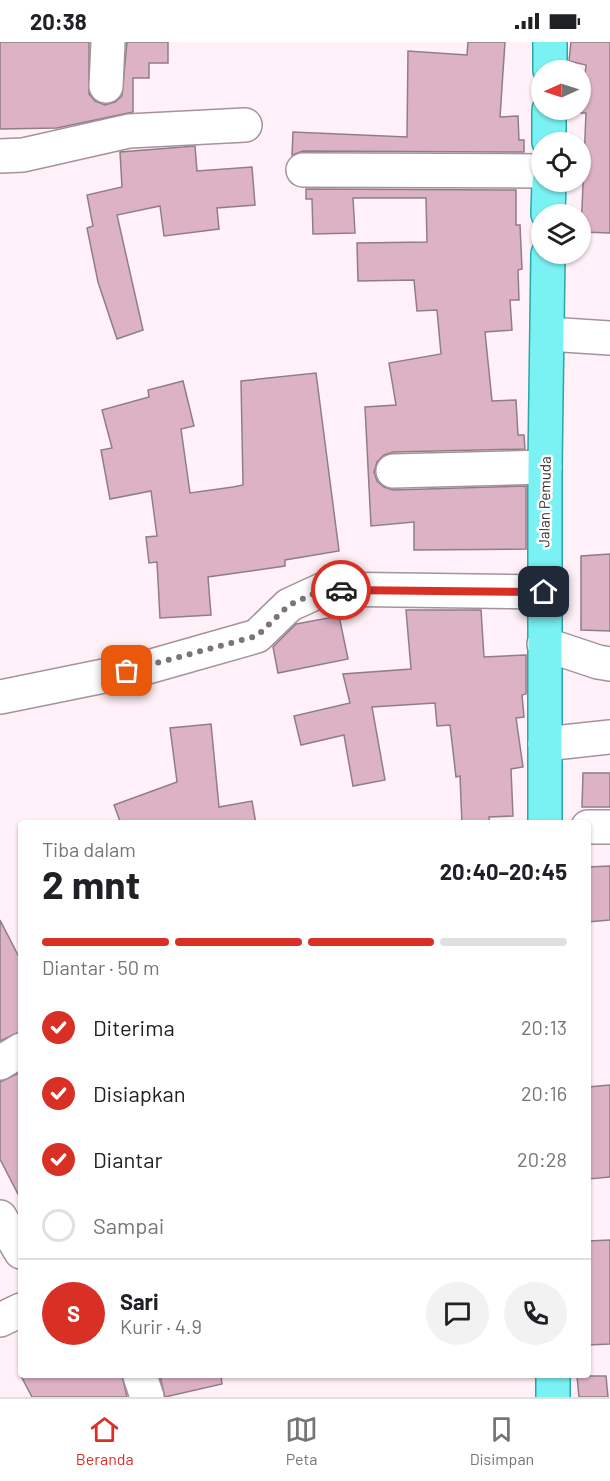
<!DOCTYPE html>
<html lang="id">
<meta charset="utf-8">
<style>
:root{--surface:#fff;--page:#f2f2f2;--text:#202124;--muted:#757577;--line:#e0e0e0;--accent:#d93025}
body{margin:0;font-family:Barlow,sans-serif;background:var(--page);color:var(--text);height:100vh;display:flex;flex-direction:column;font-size:22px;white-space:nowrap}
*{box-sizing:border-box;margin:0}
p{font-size:20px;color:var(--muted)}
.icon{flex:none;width:33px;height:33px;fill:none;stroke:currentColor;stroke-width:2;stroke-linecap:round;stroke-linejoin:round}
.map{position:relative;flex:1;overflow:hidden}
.details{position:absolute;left:18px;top:778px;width:573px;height:558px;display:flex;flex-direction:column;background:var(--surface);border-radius:6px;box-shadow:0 2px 4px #0004}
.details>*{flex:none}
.needle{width:39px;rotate:267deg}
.buttons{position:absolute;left:531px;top:18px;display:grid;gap:12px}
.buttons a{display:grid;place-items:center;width:60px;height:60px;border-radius:50%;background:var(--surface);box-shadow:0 2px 4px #0004;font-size:30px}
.pin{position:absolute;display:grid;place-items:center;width:51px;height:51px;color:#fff;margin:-26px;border-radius:12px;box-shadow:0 3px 9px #0006}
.courier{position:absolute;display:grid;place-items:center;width:60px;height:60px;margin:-30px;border:4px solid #d93025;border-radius:50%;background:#fff;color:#222;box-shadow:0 2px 8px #0007}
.headline em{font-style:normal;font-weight:700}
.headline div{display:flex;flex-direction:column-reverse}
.headline{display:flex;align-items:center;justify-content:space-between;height:102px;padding:0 24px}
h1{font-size:39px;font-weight:700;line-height:45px}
.bar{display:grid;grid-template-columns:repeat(4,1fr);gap:9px 6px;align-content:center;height:72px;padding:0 24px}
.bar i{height:8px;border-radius:4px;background:var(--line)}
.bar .active{background:var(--accent)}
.bar p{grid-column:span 4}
.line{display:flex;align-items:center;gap:15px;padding:0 24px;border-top:2px solid var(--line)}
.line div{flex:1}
.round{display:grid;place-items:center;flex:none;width:63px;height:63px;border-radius:32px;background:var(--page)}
ol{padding:0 24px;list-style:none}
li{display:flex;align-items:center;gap:18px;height:66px}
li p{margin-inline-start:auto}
li .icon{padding:6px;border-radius:50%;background:var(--accent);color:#fff;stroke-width:4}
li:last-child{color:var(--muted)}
li i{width:33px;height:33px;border:3px solid var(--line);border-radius:50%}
.status{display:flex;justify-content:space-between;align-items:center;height:42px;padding:0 30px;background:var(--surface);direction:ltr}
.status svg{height:16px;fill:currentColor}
.tabs{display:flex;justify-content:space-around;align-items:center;height:84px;border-top:2px solid var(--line);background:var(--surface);font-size:16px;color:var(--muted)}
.tabs a{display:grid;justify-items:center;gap:3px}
.tabs .active{color:var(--accent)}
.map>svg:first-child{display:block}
.building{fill:#deb2c5;stroke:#8f7f85;stroke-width:1.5}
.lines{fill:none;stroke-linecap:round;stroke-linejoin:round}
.minor-casing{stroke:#a3939a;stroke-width:36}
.major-casing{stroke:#29a7a9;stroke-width:36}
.minor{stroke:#fff;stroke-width:33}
.major{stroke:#7af1f2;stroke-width:33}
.done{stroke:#7d7478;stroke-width:6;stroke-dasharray:0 10.8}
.route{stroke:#d93025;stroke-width:8}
.labels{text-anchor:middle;stroke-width:5;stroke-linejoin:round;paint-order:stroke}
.street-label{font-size:15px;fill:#373033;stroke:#fff}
</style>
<div class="status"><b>20:38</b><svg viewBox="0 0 49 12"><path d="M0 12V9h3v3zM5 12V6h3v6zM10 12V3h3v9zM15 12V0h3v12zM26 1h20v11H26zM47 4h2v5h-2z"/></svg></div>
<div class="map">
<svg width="610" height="1355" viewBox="0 0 610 1355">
<rect width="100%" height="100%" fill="#fff1f7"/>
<path class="building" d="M0 0H89V52L95 59 105 63 115 60 122 54 127 0H168V21H149V36H133V70L57 86 0 87Z
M468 0H505L500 75 518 74 519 98H524V110L303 109 292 113 293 90 407 95 408 9 467 13Z
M571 0H610V191L581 190 586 71H581L586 23 569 19Z
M195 104 197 129 252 125 255 163 217 166 219 187 164 194 160 164 117 173 143 288 117 297 98 240 87 186 93 184 87 153 122 145 120 110Z
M306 147 516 148V183H520L522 227 518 228 519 258H510L512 288 485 290 492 359 516 358 518 393H524L525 407 393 410 384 413 377 420 374 430 377 439 384 445 393 448 526 444V507L414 508V480L371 484 365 365 396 363 389 321 441 312 437 268 417 269 414 238 358 239 357 201 427 200 426 156H353L355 191 313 192 312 157H306Z
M316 331 339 509 285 518V524L208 535 211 573 160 576 157 520 149 521 146 495 157 494 151 449 110 457 101 408 112 406 102 368 149 355 148 348 183 339 194 384 181 387 190 451 233 445 243 443 241 339Z
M610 512V589L581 588V514Z
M406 568H481L484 615 526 613V652L522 653 524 675 516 676 523 725 511 727 513 774 489 775 490 782H462L460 734 456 735 450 683 437 684 435 661 372 665 385 738 353 744 344 693 301 703 294 674 350 661 343 632 411 627Z
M339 574 348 617 278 631 273 605 296 582Z
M211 682 219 765 252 759 256 782H121L114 763 177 740 170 686Z
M583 731H610V765H582Z
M610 824V878L588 880V825Z
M0 878 21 919V989L0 999Z
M21 1030V1158L0 1117V1040Z
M610 1043V1135L589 1137 588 1045Z
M610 1198V1302L588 1303V1199Z
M21 1334H122L127 1355H32Z
M160 1334H221L222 1342 165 1355Z
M577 1334H606L608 1355H579Z"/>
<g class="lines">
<g class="minor-casing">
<path id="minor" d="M106 44 108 0
M0 114 23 113 129 89 245 83
M303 128 542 129
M548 292 610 296
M393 429 545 425
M544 602 598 620 610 622
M0 655 148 625 257 594 289 563 324 547 544 550
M545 702 610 695
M588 785H610
M0 1021 21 1008
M0 1175 21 1210
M0 1278 21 1268
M140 1334 147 1355"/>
</g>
<g class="major-casing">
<path id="major" d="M550 28V0
M549 100V68
M548 172 549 140
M545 782V425L548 212
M553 1334V1355"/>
</g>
<use href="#minor" class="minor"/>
<use href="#major" class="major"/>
</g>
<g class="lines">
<path class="done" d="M127 629 257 594 289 563 324 547 341 548"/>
<path class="route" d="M341 548 544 550"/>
</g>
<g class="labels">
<g class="street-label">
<text transform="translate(545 460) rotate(-89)" y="5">Jalan Pemuda</text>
</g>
</g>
</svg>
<div class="buttons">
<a><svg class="needle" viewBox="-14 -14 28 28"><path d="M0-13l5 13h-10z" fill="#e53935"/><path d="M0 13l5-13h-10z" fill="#757577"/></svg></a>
<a><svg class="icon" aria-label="locate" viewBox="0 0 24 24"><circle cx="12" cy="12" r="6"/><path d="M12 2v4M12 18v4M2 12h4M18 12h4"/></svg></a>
<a><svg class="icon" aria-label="layers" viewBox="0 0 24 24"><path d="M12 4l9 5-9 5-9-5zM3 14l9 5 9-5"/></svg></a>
</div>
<div class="pin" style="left:127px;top:629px;background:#ea580c"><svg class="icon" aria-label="bag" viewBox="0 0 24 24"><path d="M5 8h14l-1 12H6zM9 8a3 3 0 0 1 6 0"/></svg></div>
<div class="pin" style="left:544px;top:550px;background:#1f2937"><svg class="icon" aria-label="home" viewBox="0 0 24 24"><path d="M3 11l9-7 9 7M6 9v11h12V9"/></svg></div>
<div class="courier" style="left:341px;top:548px"><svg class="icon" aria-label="car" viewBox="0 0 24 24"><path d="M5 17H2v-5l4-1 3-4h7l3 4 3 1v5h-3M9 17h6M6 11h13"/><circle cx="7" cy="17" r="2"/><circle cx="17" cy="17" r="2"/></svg></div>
<section class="details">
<div class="headline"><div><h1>2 mnt</h1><p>Tiba dalam</p></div><em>20:40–20:45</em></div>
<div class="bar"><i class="active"></i><i class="active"></i><i class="active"></i><i></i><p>Diantar · 50 m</p></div>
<ol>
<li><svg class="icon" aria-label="check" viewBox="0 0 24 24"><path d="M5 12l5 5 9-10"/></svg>Diterima<p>20:13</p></li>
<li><svg class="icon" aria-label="check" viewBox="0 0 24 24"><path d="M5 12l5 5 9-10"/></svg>Disiapkan<p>20:16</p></li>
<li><svg class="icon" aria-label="check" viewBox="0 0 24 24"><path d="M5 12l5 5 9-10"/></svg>Diantar<p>20:28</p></li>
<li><i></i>Sampai</li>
</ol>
<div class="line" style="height:108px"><b class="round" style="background:var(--accent);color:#fff">S</b><div><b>Sari</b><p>Kurir · 4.9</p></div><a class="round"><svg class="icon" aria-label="chat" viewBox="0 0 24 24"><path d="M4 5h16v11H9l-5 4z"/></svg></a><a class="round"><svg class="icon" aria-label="phone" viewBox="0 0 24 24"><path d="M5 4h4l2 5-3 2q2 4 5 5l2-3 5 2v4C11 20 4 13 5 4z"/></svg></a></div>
</section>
</div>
<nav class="tabs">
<a class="active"><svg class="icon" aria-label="home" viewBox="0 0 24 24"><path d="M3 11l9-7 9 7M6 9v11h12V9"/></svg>Beranda</a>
<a><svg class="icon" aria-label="map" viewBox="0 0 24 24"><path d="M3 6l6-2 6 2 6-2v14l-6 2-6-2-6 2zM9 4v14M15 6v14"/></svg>Peta</a>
<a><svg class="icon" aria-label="saved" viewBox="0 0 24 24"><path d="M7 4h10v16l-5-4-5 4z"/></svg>Disimpan</a>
</nav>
